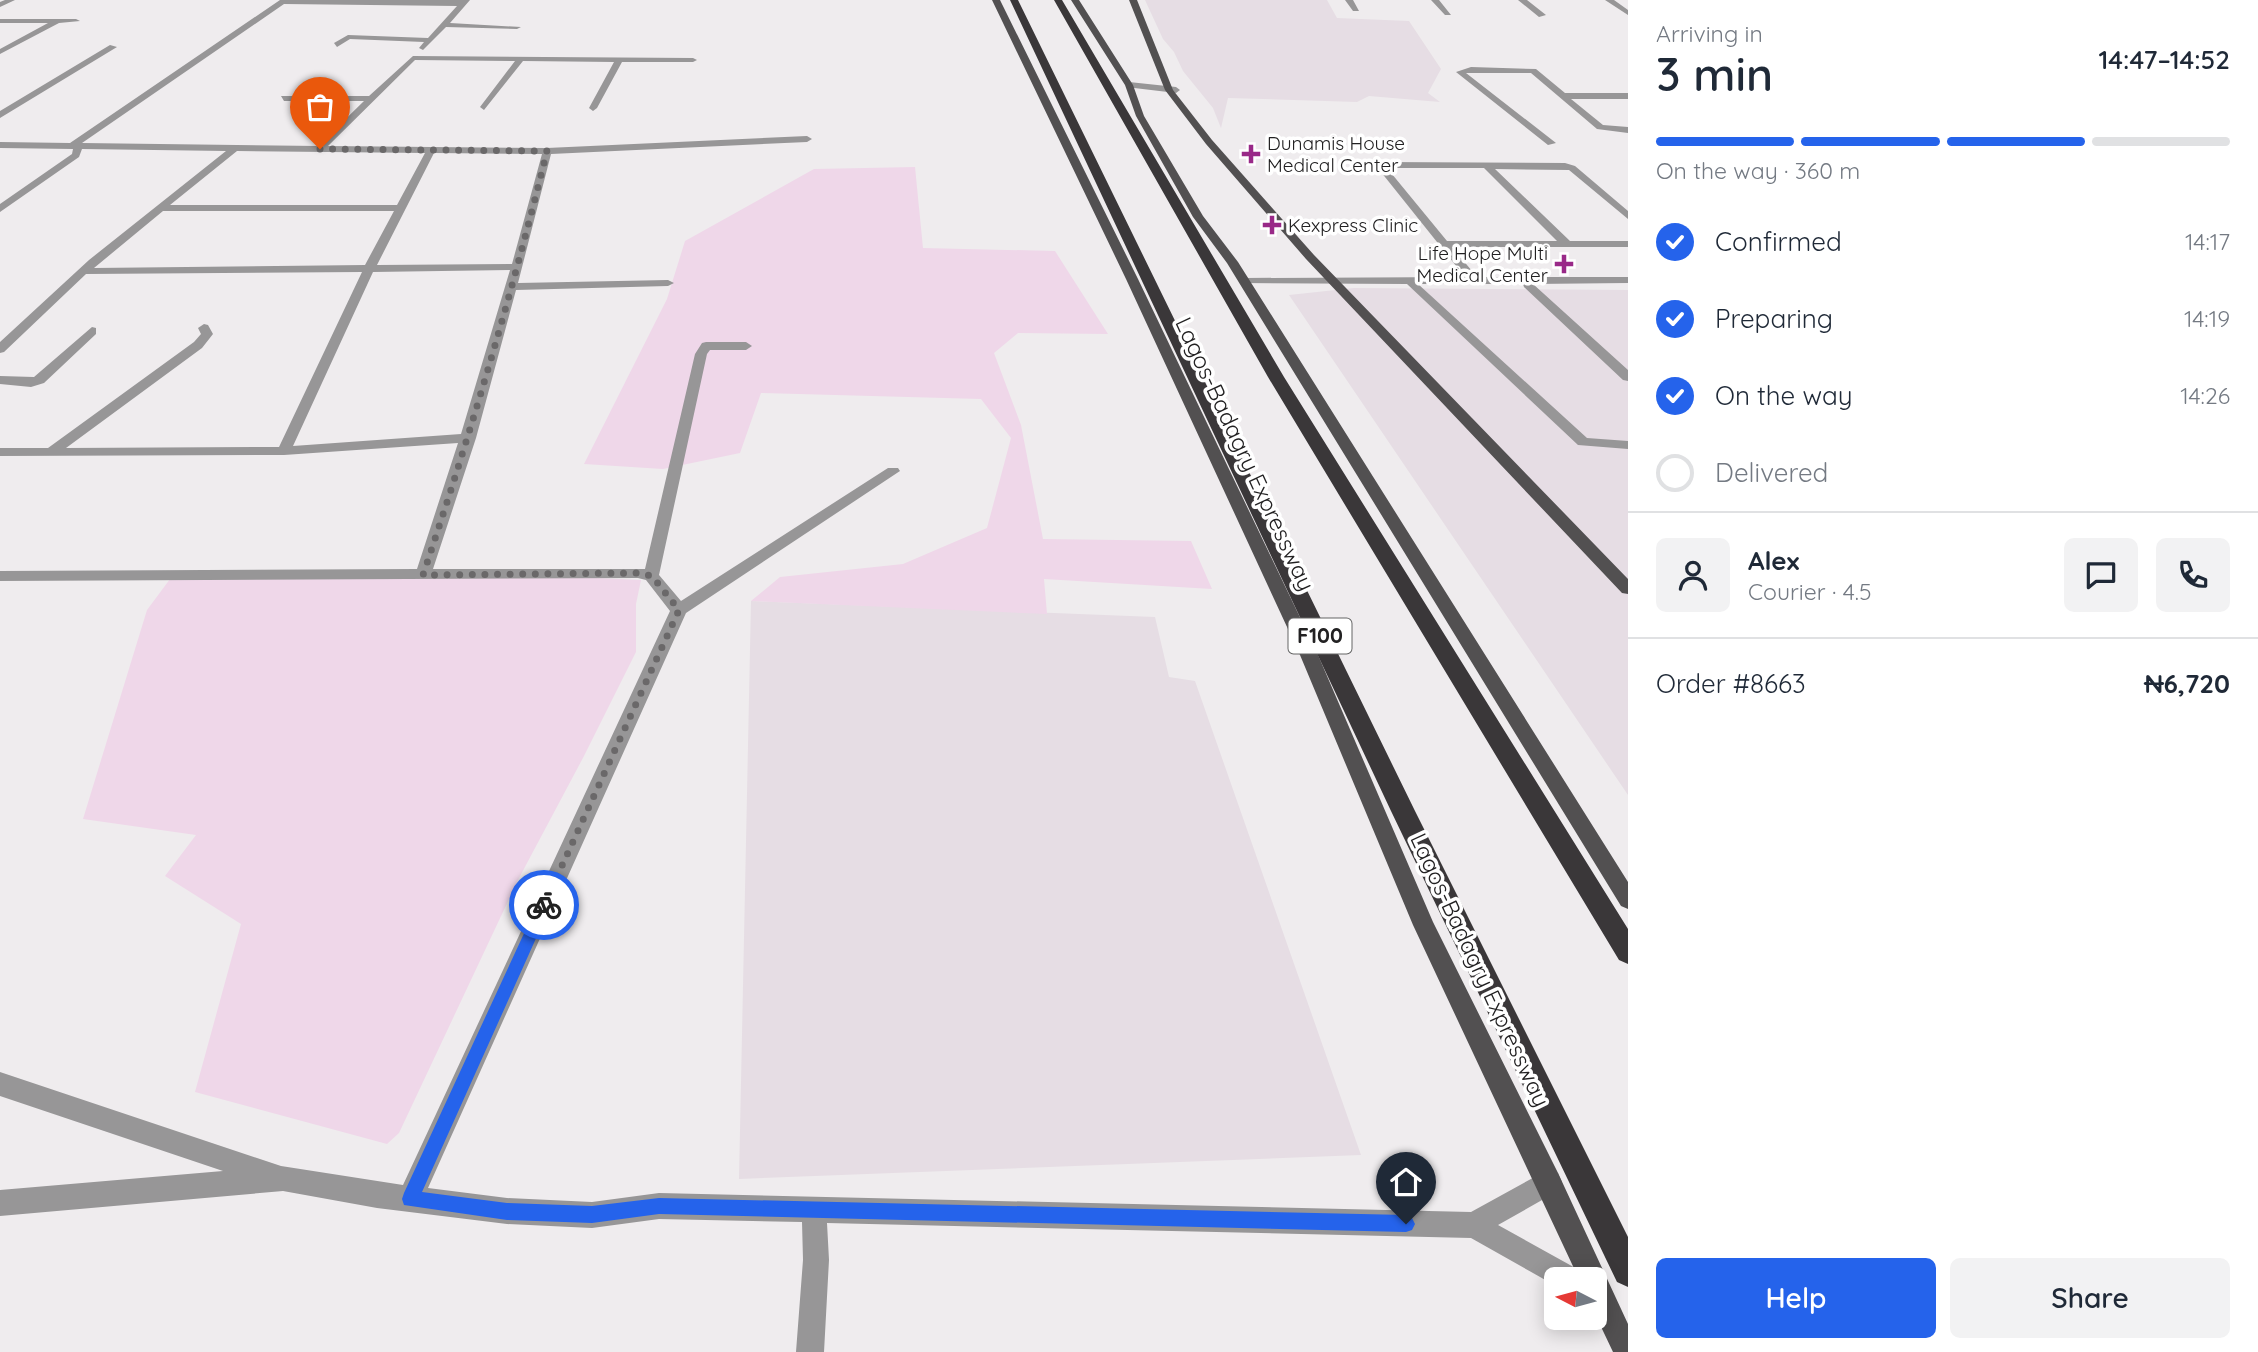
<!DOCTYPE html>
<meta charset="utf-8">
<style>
:root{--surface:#fff;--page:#f2f2f3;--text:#1f2937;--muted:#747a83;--line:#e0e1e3;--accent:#2563eb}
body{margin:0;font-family:Quicksand,sans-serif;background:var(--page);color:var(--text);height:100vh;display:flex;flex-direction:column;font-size:26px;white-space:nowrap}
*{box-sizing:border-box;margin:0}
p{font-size:23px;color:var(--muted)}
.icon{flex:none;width:38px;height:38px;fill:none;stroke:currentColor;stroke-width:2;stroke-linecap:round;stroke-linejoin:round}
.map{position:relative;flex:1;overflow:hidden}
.sheet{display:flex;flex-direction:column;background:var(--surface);width:630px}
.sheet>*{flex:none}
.needle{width:46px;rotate:276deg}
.controls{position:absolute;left:1544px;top:1267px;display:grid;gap:14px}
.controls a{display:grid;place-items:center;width:63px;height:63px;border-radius:10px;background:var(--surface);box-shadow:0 4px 18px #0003;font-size:35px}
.pin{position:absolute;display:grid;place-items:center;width:60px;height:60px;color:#fff;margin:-72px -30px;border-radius:50% 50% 50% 0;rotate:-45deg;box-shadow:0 0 7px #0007}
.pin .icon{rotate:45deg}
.courier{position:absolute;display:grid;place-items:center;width:70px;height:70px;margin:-35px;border:5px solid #2563eb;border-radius:50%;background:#fff;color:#222;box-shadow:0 2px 9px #0007}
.headline em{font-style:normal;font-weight:600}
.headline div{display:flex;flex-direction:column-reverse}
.headline{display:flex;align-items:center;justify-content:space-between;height:119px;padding:0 28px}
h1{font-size:46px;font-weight:600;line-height:52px}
.bar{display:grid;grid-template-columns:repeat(4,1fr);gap:10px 7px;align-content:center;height:84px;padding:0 28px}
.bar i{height:9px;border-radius:5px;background:var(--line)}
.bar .active{background:var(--accent)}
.bar p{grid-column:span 4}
.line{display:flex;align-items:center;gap:18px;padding:0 28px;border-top:2px solid var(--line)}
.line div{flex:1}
.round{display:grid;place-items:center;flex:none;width:74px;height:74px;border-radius:10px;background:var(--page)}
ol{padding:0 28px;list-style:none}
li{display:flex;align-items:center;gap:21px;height:77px}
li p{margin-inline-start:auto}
li .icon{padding:7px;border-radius:50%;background:var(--accent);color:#fff;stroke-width:4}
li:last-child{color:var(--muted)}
li i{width:38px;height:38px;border:4px solid var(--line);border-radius:50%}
.cta{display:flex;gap:14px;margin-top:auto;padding:14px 28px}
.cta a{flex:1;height:80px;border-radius:10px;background:var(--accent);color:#fff;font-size:28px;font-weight:600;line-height:80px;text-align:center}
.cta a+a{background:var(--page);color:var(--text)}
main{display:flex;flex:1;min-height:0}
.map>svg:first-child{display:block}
.built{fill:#e6dde4}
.green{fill:#efd7e9}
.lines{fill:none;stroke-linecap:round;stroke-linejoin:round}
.minor{fill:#979697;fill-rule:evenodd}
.major{fill:#525051;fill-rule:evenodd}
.highway{fill:#3a3739;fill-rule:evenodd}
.route{fill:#2563eb}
.done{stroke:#6a6869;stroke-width:7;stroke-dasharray:0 12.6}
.poi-dot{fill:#992988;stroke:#fff;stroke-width:2.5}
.labels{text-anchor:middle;stroke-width:7;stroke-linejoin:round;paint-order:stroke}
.far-poi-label{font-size:19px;fill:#222122;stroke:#fff;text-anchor:start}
.shield{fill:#fff;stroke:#646464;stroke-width:2}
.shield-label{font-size:21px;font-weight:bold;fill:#222122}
.street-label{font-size:23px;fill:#222122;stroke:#fff}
</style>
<main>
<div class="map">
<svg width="1628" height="1352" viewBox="0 0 1628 1352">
<rect width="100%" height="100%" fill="#efecee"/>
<path class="built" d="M1145 0H1327L1337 18 1409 21 1441 69 1428 93 1440 102 1369 96 1357 102 1228 98 1221 128 1213 108 1183 71 1174 52 1163 39Z
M1354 288 1628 290V795L1289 295Z
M751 601 1155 617 1169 677 1195 681 1361 1155 739 1179Z"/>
<path class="green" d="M915 167 923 248 1055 251 1108 334 1018 333 994 353 1021 425 1043 539 1191 541 1212 589 1044 579 1047 614 751 601 780 577 903 564 987 528 1011 438 981 399 761 393 740 453 663 469 584 464 667 299 685 241 814 169Z
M415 570 641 580 636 604V652L584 756 518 880 399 1133 387 1144 195 1092 241 924 165 876 196 835 83 819 147 610 176 571Z"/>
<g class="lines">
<path class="minor" d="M5 0H15L0 7V2Z
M280 0H470L450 23 521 27 517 29 446 27 423 50 419 48 424 42 350 39 337 47 334 43 348 35 428 38 457 6 284 4 82 143 318 146 364 101H284L281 96H369L413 56 693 58 697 60 693 62H622L597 108 593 111 589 108 614 62 523 61 484 110 480 107 515 61 415 60 328 146 547 148 807 136 812 139 807 142 551 154 518 283 668 280 674 283 668 286 516 290 476 438 433 569H645L695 354 702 343 706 342H746L752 346 746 350H710L707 354 659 575 681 601 888 468H898L900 471 686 613 428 1188 507 1198 592 1202 659 1193 1471 1212 1549 1169 1558 1173 1562 1182 1558 1191 1498 1225 1579 1270 1583 1279H1556V1286L1471 1238 827 1223 829 1260 824 1352H796L803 1260 802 1222 659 1219 592 1228 507 1224 377 1208 283 1191 0 1216V1190L223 1171 0 1096V1072L281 1166 403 1185 670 611 646 580 638 578 0 581V571L417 569 458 443 284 455 0 456V448H48L194 342 201 334 198 328 204 324 208 325 213 334 202 348 66 448 279 447 362 272 86 274 4 352 0 353V342L89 260 226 151 82 149 79 157 0 212V204L72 154 73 149 0 148V142L70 143ZM237 151 425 153 397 205H170ZM434 153 542 154 512 264 377 265ZM163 211H394L365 265 94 268ZM510 270 461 434 293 446 373 272Z
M1345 0H1353L1359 11H1353Z
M1431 0H1439L1451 15H1445Z
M1518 0H1527L1546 15 1539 17Z
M1605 0H1614L1628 10V15Z
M0 19H76L80 21 59 23 0 54V49L48 23H0Z
M110 45 117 47 0 118V111Z
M1471 67 1536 69 1565 93H1628V99H1571L1603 125 1628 127V133L1597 129 1531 73H1466L1556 143 1548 145 1456 72Z
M1129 82 1176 87 1180 90 1176 93 1126 87Z
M1380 162 1565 163 1575 166 1628 211V219L1569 170 1495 169 1570 241H1628V247H1452L1477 277H1628V283L1533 284 1628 370V381L1623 380 1524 287 1523 284H1418L1587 438 1628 441V449L1578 445 1407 284 1240 283V279L1244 278 1465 277 1377 167 1375 165ZM1387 168H1484L1557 241H1447Z
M92 327 96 328V334L44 383 31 387 0 384V376L34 377Z"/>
<path class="major" d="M992 0H1000L1138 279 1318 655 1433 922 1558 1173 1628 1324V1352H1613L1594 1312V1279H1579L1413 925 1300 655 1126 279Z
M1071 0H1079L1133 85 1144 116 1203 216 1238 262 1628 882V909L1621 906 1227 263 1193 217 1136 116 1125 85Z
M1129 0H1137L1173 90 1212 140 1314 255 1628 579V594L1622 593 1306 259 1206 144 1165 90Z"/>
<path class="highway" d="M1010 0H1018L1415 811 1628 1237V1287L1617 1282 1391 811Z
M1054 0H1062L1284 377 1628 929V964L1619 960 1268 377Z"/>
</g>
<path class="route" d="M544 899 551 905 422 1192 507 1203 592 1206 659 1198 1406 1215 1412 1218 1415 1224 1412 1230 1406 1232 659 1214 592 1223 507 1220 404 1205 402 1199 404 1193 539 901Z"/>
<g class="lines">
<path class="done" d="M320 149 547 151C512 294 470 435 423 575L638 573 652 576 679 610 544 905"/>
</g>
<g class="poi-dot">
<path d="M1247.5 143.5h7v7h7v7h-7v7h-7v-7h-7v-7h7z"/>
<path d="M1268.5 214.5h7v7h7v7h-7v7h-7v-7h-7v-7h7z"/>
<path d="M1560.5 253.5h7v7h7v7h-7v7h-7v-7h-7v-7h7z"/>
</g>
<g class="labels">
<g class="far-poi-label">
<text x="1267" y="150">Dunamis House<tspan x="1267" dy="22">Medical Center</tspan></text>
<text x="1288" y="232">Kexpress Clinic</text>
<text x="1548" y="260" text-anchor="end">Life Hope Multi<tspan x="1548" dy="22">Medical Center</tspan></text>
</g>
<rect class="shield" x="1288.5" y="618.5" width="63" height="35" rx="5"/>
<g class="shield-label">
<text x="1320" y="643">F100</text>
</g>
<g class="street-label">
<text transform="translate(1245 454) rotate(65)" y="8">Lagos-Badagry Expressway</text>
<text transform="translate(1480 970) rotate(65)" y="8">Lagos-Badagry Expressway</text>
</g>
</g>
</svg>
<div class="controls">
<a><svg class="needle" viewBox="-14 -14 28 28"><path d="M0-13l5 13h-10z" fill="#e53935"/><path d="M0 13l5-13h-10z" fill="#747a83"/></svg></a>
</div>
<div class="pin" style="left:320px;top:149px;background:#ea580c"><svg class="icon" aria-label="bag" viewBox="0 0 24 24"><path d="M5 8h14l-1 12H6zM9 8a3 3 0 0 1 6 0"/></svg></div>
<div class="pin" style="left:1406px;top:1224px;background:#1f2937"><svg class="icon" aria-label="home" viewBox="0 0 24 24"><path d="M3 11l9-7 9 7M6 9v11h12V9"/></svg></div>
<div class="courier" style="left:544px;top:905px"><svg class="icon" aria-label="bike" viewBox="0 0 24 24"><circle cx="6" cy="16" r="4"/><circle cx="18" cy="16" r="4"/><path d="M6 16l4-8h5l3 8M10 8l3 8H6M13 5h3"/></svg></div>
</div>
<section class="sheet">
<div class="headline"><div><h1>3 min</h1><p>Arriving in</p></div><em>14:47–14:52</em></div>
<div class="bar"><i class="active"></i><i class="active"></i><i class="active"></i><i></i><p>On the way · 360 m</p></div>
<ol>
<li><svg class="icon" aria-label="check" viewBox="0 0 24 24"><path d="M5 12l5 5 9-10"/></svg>Confirmed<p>14:17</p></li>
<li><svg class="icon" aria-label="check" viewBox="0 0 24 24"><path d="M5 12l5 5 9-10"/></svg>Preparing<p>14:19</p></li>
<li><svg class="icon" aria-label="check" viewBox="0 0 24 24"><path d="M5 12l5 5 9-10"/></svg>On the way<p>14:26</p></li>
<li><i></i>Delivered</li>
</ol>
<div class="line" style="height:126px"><a class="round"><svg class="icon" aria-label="person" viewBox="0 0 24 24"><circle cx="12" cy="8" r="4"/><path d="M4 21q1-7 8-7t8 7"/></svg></a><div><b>Alex</b><p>Courier · 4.5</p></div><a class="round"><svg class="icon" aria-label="chat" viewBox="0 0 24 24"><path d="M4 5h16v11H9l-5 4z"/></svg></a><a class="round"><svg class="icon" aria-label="phone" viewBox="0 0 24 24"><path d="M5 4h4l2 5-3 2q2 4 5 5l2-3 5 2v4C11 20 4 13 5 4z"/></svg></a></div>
<div class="line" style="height:91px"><div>Order #8663</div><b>₦6,720</b></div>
<div class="cta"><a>Help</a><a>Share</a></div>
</section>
</main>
